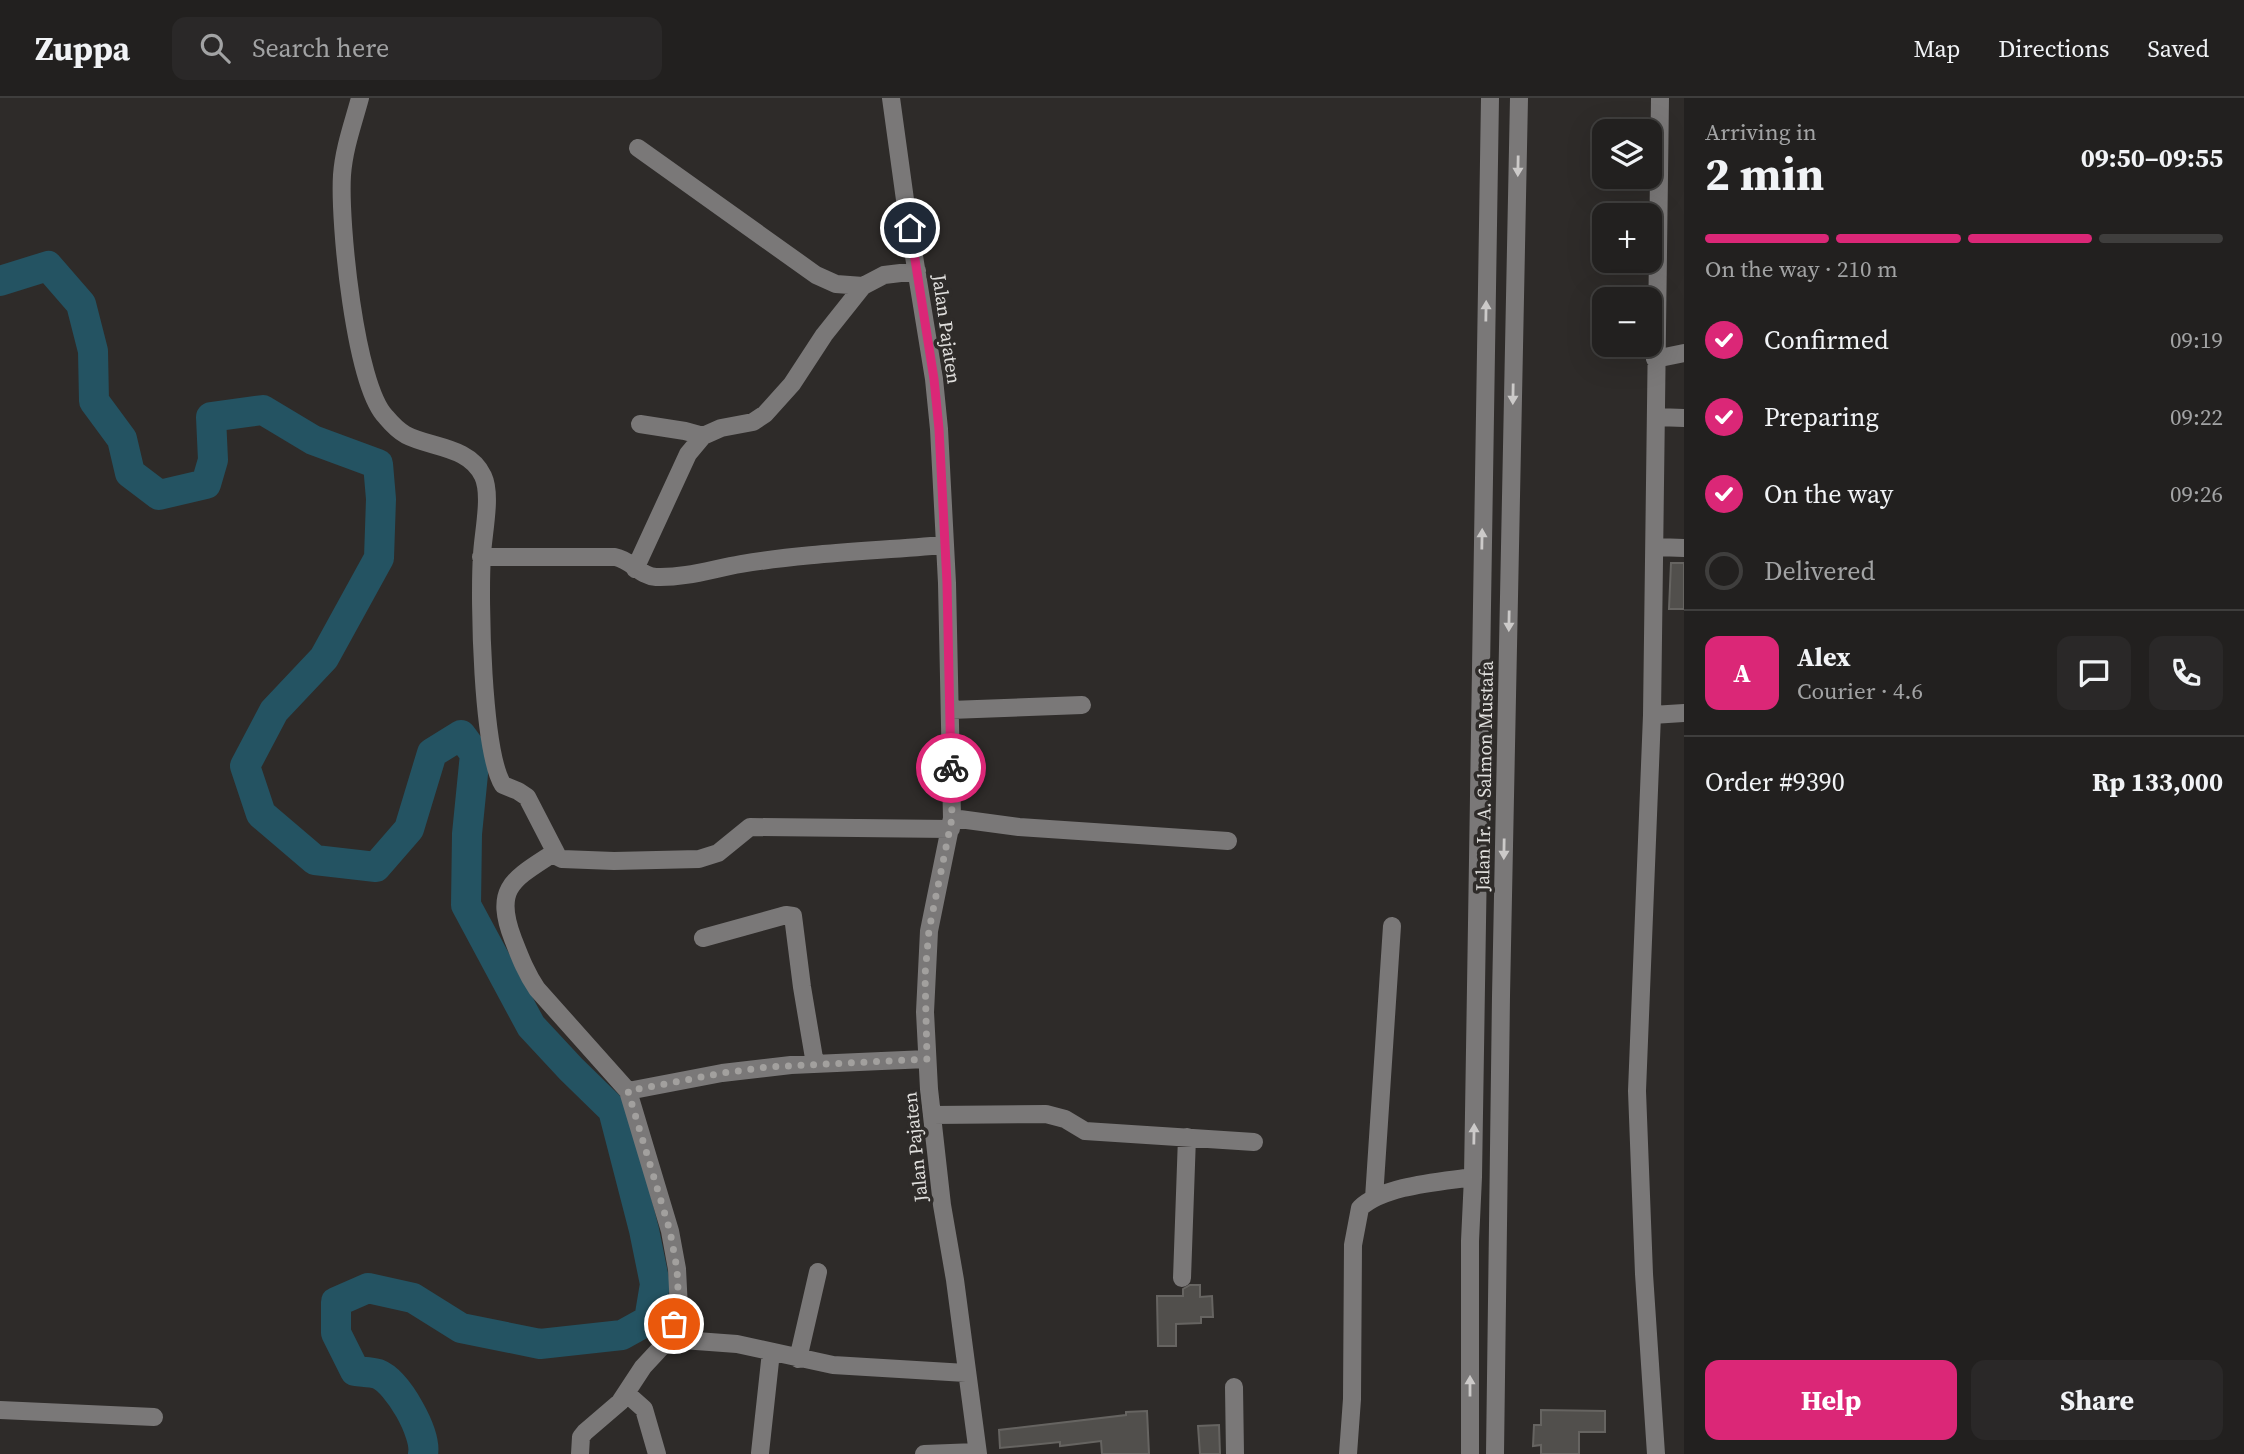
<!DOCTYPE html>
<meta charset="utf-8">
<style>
:root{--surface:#22201f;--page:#2a2828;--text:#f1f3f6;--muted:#a2a3a4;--line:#3f3e3d;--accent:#db2777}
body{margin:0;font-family:"Source Serif 4",serif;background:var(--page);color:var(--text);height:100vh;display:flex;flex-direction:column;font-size:26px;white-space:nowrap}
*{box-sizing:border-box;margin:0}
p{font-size:23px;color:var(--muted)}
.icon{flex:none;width:38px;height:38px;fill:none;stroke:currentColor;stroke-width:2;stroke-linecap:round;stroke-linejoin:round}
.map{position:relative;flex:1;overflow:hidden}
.sheet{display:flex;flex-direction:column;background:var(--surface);width:560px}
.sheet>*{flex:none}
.tools{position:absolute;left:1592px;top:21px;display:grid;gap:14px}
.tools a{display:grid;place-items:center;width:70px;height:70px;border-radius:14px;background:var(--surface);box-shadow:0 7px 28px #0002,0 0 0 2px var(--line);font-size:35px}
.pin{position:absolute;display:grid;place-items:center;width:60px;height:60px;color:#fff;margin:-30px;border:4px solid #fff;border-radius:50%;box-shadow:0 2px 7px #0007}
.courier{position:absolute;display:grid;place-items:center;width:70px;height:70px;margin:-35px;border:5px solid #db2777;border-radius:50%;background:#fff;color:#222;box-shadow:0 2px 9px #0007}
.summary em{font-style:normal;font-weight:700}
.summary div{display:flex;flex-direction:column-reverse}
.summary{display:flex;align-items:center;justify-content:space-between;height:119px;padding:0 21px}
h1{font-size:46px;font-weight:700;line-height:52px}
.bar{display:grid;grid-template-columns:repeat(4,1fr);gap:10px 7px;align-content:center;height:84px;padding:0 21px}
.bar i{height:9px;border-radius:5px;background:var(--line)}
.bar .active{background:var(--accent)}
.bar p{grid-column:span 4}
.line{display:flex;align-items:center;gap:18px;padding:0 21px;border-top:2px solid var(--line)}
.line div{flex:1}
.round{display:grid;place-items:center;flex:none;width:74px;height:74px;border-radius:14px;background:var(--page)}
ol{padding:0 21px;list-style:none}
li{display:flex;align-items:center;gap:21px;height:77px}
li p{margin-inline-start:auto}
li .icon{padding:7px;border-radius:50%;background:var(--accent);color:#fff;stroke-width:4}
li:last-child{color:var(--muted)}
li i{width:38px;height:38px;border:4px solid var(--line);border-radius:50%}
.primary-button{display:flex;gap:14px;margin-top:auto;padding:14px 21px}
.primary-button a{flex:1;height:80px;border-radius:14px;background:var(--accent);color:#fff;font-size:28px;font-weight:700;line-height:80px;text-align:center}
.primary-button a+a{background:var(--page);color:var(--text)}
header{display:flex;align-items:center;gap:42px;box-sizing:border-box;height:98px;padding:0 35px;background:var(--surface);border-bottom:2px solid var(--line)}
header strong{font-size:33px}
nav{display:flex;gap:38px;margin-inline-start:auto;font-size:24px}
.search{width:490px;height:63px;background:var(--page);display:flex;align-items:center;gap:18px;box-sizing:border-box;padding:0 24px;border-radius:14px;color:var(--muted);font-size:26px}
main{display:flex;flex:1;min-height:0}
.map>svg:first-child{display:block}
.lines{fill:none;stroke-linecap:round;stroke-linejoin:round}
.river{stroke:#245362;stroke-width:30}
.building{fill:#514f4c;stroke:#666461;stroke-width:2}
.minor{stroke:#7a7878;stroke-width:18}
.oneway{fill:#cccac9}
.done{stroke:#a2a09e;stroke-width:7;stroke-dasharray:0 12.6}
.route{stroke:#db2777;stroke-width:9}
.labels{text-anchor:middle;stroke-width:7;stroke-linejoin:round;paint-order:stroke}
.street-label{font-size:19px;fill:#e0dfdd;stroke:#2e2b29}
</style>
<header>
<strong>Zuppa</strong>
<div class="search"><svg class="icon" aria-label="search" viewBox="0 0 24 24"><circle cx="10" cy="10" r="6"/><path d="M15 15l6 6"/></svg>Search here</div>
<nav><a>Map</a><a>Directions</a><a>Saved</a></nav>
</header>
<main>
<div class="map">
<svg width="1684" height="1356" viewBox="0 0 1684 1356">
<rect width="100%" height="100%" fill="#2e2b29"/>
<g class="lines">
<path class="river" d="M0 183 48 168 81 206 93 253 94 303 122 341 130 375 159 397 206 386 213 362 211 319 263 312 313 342 378 366 381 401 379 460 324 560 274 613 245 668 261 716 315 762 376 769 409 731 432 655 461 637 475 656 467 736 466 807 531 928 571 971 613 1012 644 1132 655 1186 649 1222 622 1237 540 1246 461 1230 413 1200 368 1190 336 1204V1235L355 1273C362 1274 371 1274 378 1276 398 1284 427 1336 423 1356"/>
</g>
<path class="building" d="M1671 465H1684V511H1669Z
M1190 1187H1200V1199L1212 1198 1213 1219H1201V1225L1176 1226V1248H1158L1157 1198H1183V1191Z
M1541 1312 1605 1313V1334H1579V1356H1541V1347L1533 1348 1534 1327H1541Z
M1147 1313 1149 1356H1102L1101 1343 1060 1348V1344L1000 1350 999 1332 1126 1317V1314Z
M1219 1327 1220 1356H1200L1198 1328Z"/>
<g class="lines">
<path class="minor" d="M360 0C353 26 344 50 342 77 339 124 355 288 386 319 391 325 399 333 406 337 431 350 469 348 483 378 492 397 483 435 482 457 479 500 482 654 503 687L518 693 527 699 558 759 562 761 614 763 699 761 718 755 750 729 951 731
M891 0 906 109 934 281 939 331 947 485 952 720 929 833 925 914 929 991 942 1107 955 1182 978 1356
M638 50 816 177 836 186 863 188
M1655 261 1684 255
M1656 319 1684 320
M640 326 685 333 703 338
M1656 449 1684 450
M481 459H615C632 462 639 478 656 479 686 480 712 471 741 466 807 455 876 453 943 447
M635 471 688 356 703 338 721 330 753 324 765 316 792 286 824 237 863 188 884 177 917 173
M950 612 1082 607
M1652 617 1684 615
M952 720 1019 729 1228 743
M555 754C514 781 493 789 513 841 520 859 526 875 537 891L628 993 670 1133 677 1171 679 1211 669 1241
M703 840 786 817 793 818 802 889 815 966
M628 993 722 975 791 967 927 961
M932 1017 1046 1016 1065 1021 1085 1033 1254 1044
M1374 1100 1392 828
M1182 1180 1187 1039
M798 1261 818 1174
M1234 1289 1235 1356
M626 1295 644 1311 657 1356
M0 1312 154 1319
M760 1355 771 1254
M580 1356 581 1339 585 1334 620 1304 643 1269 669 1241 737 1246 833 1267 966 1275
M924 1356 977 1354
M1348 1356 1352 1301 1353 1147 1360 1110C1385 1087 1440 1084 1473 1079
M1470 1356V1143L1473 1079 1490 0
M1495 1356 1501 898 1519 0
M1656 1356 1644 1176 1637 993 1652 617 1660 0"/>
</g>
<defs><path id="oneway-solid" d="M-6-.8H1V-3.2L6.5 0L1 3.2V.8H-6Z" transform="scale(1.75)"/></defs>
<g class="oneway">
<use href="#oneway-solid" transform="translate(1518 68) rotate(91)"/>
<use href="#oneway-solid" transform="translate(1486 213) rotate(-89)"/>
<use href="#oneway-solid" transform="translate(1513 296) rotate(91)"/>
<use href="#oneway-solid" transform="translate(1482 441) rotate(-89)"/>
<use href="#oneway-solid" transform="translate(1509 523) rotate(91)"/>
<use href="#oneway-solid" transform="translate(1504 751) rotate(91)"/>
<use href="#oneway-solid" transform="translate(1474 1036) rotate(-89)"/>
<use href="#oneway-solid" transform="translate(1470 1288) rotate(-90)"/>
</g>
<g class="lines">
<path class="done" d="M674 1226 679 1211 677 1171 670 1133 628 993 722 975 768 969 927 961 925 877 929 832 952 720 951 670"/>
<path class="route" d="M910 130 934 281 939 331 947 485 951 670"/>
</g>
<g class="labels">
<g class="street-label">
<text transform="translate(947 231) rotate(82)" y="7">Jalan Pajaten</text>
<text transform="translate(1484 678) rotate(-89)" y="7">Jalan Ir. A. Salmon Mustafa</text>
<text transform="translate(915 1049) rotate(-96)" y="7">Jalan Pajaten</text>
</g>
</g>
</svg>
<div class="tools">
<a><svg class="icon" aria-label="layers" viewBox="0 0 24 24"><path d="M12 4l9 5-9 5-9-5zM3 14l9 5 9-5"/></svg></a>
<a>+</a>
<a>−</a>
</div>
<div class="pin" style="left:674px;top:1226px;background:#ea580c"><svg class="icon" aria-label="bag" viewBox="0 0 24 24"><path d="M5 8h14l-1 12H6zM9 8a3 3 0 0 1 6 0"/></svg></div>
<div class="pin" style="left:910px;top:130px;background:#1f2937"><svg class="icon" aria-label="home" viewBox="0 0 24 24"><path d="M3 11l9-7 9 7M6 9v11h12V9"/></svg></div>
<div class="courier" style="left:951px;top:670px"><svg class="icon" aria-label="bike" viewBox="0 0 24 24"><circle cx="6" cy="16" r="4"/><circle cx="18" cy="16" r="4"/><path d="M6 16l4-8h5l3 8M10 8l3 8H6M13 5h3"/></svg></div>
</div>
<section class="sheet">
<div class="summary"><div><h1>2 min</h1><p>Arriving in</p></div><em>09:50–09:55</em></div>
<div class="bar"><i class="active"></i><i class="active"></i><i class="active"></i><i></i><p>On the way · 210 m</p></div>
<ol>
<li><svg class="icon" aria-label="check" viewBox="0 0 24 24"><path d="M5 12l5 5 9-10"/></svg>Confirmed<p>09:19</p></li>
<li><svg class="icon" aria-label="check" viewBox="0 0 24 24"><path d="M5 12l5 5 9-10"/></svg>Preparing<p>09:22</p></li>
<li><svg class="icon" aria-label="check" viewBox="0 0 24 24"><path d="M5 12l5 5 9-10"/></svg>On the way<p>09:26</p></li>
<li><i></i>Delivered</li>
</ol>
<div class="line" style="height:126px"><b class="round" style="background:var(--accent);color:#fff">A</b><div><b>Alex</b><p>Courier · 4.6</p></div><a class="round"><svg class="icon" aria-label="chat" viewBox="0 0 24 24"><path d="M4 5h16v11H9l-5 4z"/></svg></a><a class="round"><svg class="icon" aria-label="phone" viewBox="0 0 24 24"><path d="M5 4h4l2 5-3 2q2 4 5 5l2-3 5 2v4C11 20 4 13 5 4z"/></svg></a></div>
<div class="line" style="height:91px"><div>Order #9390</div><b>Rp 133,000</b></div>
<div class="primary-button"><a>Help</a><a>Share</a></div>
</section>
</main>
